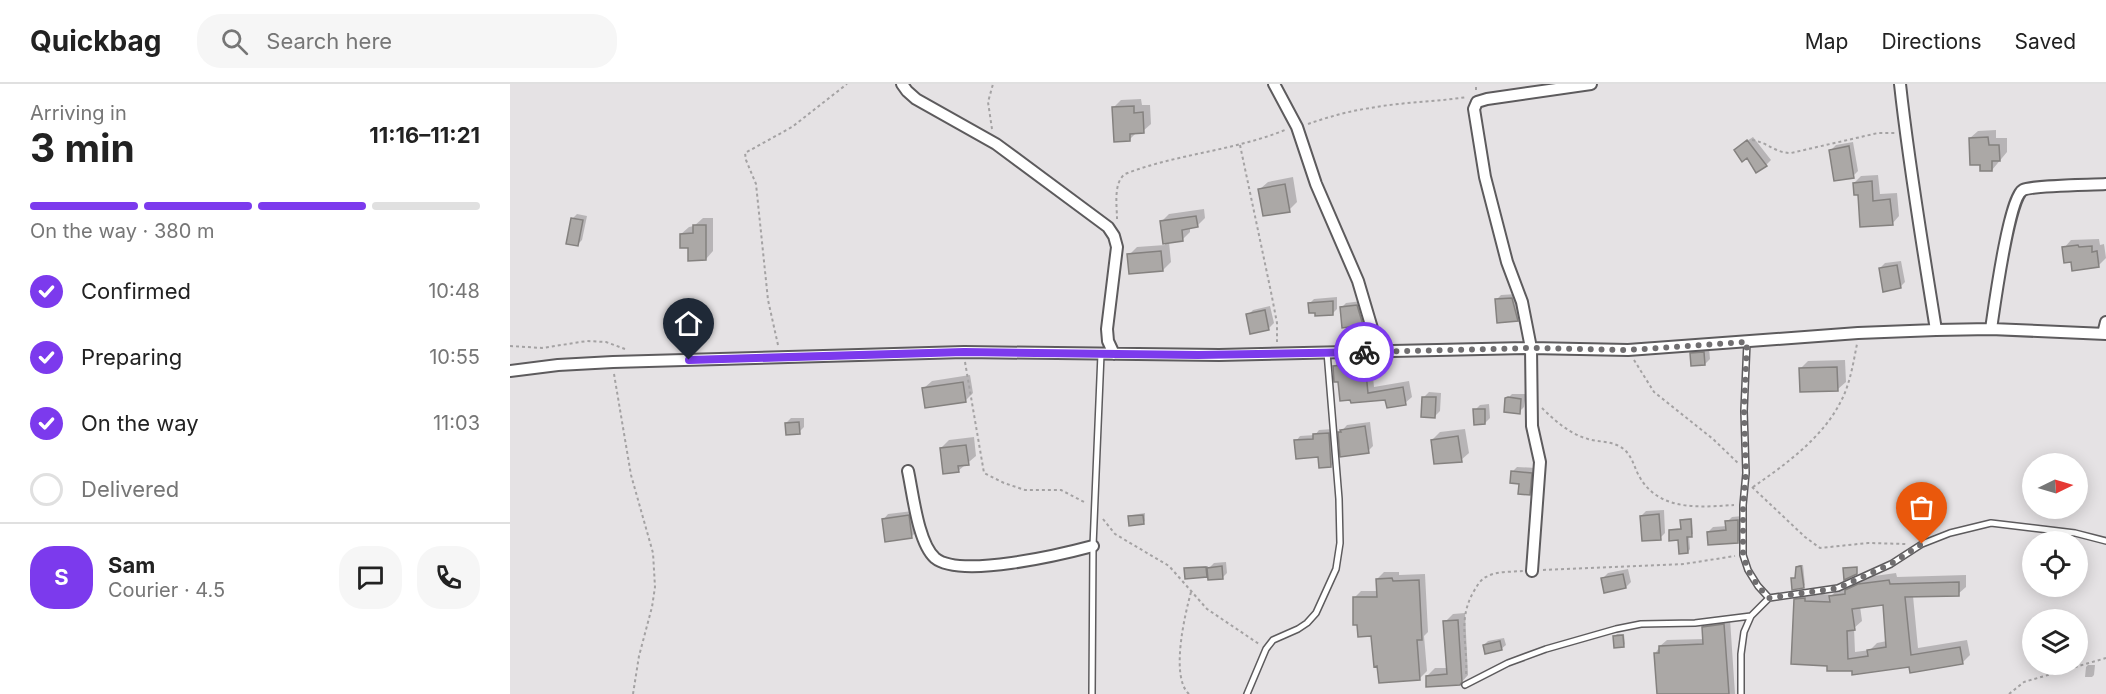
<!DOCTYPE html>
<meta charset="utf-8">
<style>
:root{--surface:#fff;--page:#f6f6f6;--text:#222;--muted:#767676;--line:#e0e0e0;--accent:#7c3aed}
body{margin:0;font-family:Inter,sans-serif;background:var(--page);color:var(--text);height:100vh;display:flex;flex-direction:column;font-size:22px;white-space:nowrap}
*{box-sizing:border-box;margin:0}
p{font-size:20px;color:var(--muted)}
.icon{flex:none;width:33px;height:33px;fill:none;stroke:currentColor;stroke-width:2;stroke-linecap:round;stroke-linejoin:round}
.map{position:relative;flex:1;overflow:hidden}
.details{display:flex;flex-direction:column;background:var(--surface);width:510px}
.details>*{flex:none}
.needle{width:39px;rotate:85deg}
.controls{position:absolute;left:1512px;top:369px;display:grid;gap:12px}
.controls a{display:grid;place-items:center;width:66px;height:66px;border-radius:50%;background:var(--surface);box-shadow:0 3px 15px #0003;font-size:30px}
.pin{position:absolute;display:grid;place-items:center;width:51px;height:51px;color:#fff;margin:-62px -26px;border-radius:50% 50% 50% 0;rotate:-45deg;box-shadow:0 0 6px #0007}
.pin .icon{rotate:45deg}
.courier{position:absolute;display:grid;place-items:center;width:60px;height:60px;margin:-30px;border:4px solid #7c3aed;border-radius:50%;background:#fff;color:#222;box-shadow:0 2px 8px #0007}
.head em{font-style:normal;font-weight:700}
.head div{display:flex;flex-direction:column-reverse}
.head{display:flex;align-items:center;justify-content:space-between;height:102px;padding:0 30px}
h1{font-size:39px;font-weight:700;line-height:45px}
.bar{display:grid;grid-template-columns:repeat(4,1fr);gap:9px 6px;align-content:center;height:72px;padding:0 30px}
.bar i{height:8px;border-radius:4px;background:var(--line)}
.bar .selected{background:var(--accent)}
.bar p{grid-column:span 4}
.line{display:flex;align-items:center;gap:15px;padding:0 30px;border-top:2px solid var(--line)}
.line div{flex:1}
.round{display:grid;place-items:center;flex:none;width:63px;height:63px;border-radius:24px;background:var(--page)}
ol{padding:0 30px;list-style:none}
li{display:flex;align-items:center;gap:18px;height:66px}
li p{margin-inline-start:auto}
li .icon{padding:6px;border-radius:50%;background:var(--accent);color:#fff;stroke-width:4}
li:last-child{color:var(--muted)}
li i{width:33px;height:33px;border:3px solid var(--line);border-radius:50%}
header{display:flex;align-items:center;gap:36px;box-sizing:border-box;height:84px;padding:0 30px;background:var(--surface);border-bottom:2px solid var(--line)}
header strong{font-size:28px}
nav{display:flex;gap:33px;margin-inline-start:auto;font-size:21px}
.search{width:420px;height:54px;background:var(--page);display:flex;align-items:center;gap:15px;box-sizing:border-box;padding:0 21px;border-radius:24px;color:var(--muted);font-size:22px}
main{display:flex;flex:1;min-height:0}
.map>svg:first-child{display:block}
.shadow{fill:#0003;fill-rule:evenodd}
.building{fill:#aba8a6;stroke:#84817f;stroke-width:1.5;fill-rule:evenodd}
.lines{fill:none;stroke-linecap:round;stroke-linejoin:round}
.service-casing{stroke:#5d5b5d;stroke-width:8}
.minor-casing{stroke:#5d5b5d;stroke-width:14}
.path{stroke:#a4a2a3;stroke-width:2;stroke-dasharray:3 3;stroke-linecap:butt}
.service{stroke:#fff;stroke-width:5}
.minor{stroke:#fff;stroke-width:10}
.done{stroke:#706e70;stroke-width:6;stroke-dasharray:0 10.8}
.route{stroke:#7c3aed;stroke-width:8}
</style>
<header>
<strong>Quickbag</strong>
<div class="search"><svg class="icon" aria-label="search" viewBox="0 0 24 24"><circle cx="10" cy="10" r="6"/><path d="M15 15l6 6"/></svg>Search here</div>
<nav><a>Map</a><a>Directions</a><a>Saved</a></nav>
</header>
<main>
<section class="details">
<div class="head"><div><h1>3 min</h1><p>Arriving in</p></div><em>11:16–11:21</em></div>
<div class="bar"><i class="selected"></i><i class="selected"></i><i class="selected"></i><i></i><p>On the way · 380 m</p></div>
<ol>
<li><svg class="icon" aria-label="check" viewBox="0 0 24 24"><path d="M5 12l5 5 9-10"/></svg>Confirmed<p>10:48</p></li>
<li><svg class="icon" aria-label="check" viewBox="0 0 24 24"><path d="M5 12l5 5 9-10"/></svg>Preparing<p>10:55</p></li>
<li><svg class="icon" aria-label="check" viewBox="0 0 24 24"><path d="M5 12l5 5 9-10"/></svg>On the way<p>11:03</p></li>
<li><i></i>Delivered</li>
</ol>
<div class="line" style="height:108px"><b class="round" style="background:var(--accent);color:#fff">S</b><div><b>Sam</b><p>Courier · 4.5</p></div><a class="round"><svg class="icon" aria-label="chat" viewBox="0 0 24 24"><path d="M4 5h16v11H9l-5 4z"/></svg></a><a class="round"><svg class="icon" aria-label="phone" viewBox="0 0 24 24"><path d="M5 4h4l2 5-3 2q2 4 5 5l2-3 5 2v4C11 20 4 13 5 4z"/></svg></a></div>
</section>
<div class="map">
<svg width="1596" height="610" viewBox="0 0 1596 610">
<rect width="100%" height="100%" fill="#e5e2e4"/>
<path class="shadow" d="M631 15 632 21H640L641 40 633 47 627 48 620 55 603 24 611 16Z
M1486 46V54H1497V68L1482 86 1471 79 1460 54 1468 47Z
M1243 53 1261 76 1256 81 1237 72 1231 61Z
M1343 58 1348 87 1343 92 1321 66 1326 61Z
M1368 91 1370 110 1387 109 1389 132 1382 140 1344 99 1351 92Z
M783 93 787 118 779 126 750 105 758 98Z
M694 125 695 134 687 142 680 143V148L672 156 659 158 661 178 653 186 619 171 627 163 655 161 651 138 659 130Z
M67 130 77 132 72 156 67 161 62 135Z
M193 134H203V167L196 175 179 163 171 150 179 143 184 142Z
M1589 155 1590 161 1594 160 1596 174 1588 182 1562 177 1554 164 1561 156Z
M1391 177 1395 198 1390 203 1370 184 1375 179Z
M1007 210 1012 231 1007 235 986 216 991 211Z
M827 213V225L823 229 806 227 800 219 804 215Z
M852 217 858 235 853 240 831 224 836 219Z
M760 222 764 239 759 244 741 248 738 231 743 226Z
M1199 264 1200 275 1195 280 1181 270 1186 265Z
M861 273 864 303 899 297 902 313 895 319 876 314 842 315 829 296 825 282 831 275Z
M1335 276 1336 298 1328 305 1290 285 1298 277Z
M460 291 463 309 455 317 414 304 422 297Z
M919 308 931 309 930 327 925 332 914 313Z
M1002 310H1016L1014 323 1009 328 997 315Z
M979 320 980 334 975 339 965 326 970 321Z
M281 334H294V343L289 348 276 339Z
M860 338 863 362 858 367 830 349 837 341Z
M823 345 826 376 821 382 810 372 786 357 790 352 805 351 809 346Z
M955 345 959 369 951 376 922 356 930 348Z
M464 353 466 372 448 387 431 364 439 356Z
M1007 383 1026 384 1025 404 1020 409 1002 388Z
M1154 426 1155 449 1150 454 1131 432 1136 427Z
M403 427 407 447 402 452 373 436 378 430Z
M635 429V437L633 439 620 433 622 431Z
M1233 432V453L1227 458 1198 448 1203 443 1217 442V438L1222 433Z
M1182 434 1183 450 1179 452 1180 465 1178 468 1170 455 1160 447 1162 445 1172 444 1171 437 1173 435Z
M716 478 717 489 712 494 699 489 697 491 675 485 677 483 698 482V485L704 479Z
M1289 481H1293L1295 501 1293 503 1282 495 1287 493V483Z
M1118 485 1121 498 1116 503 1093 494 1098 489Z
M874 488H889V491L915 490 918 548 914 552 917 587 910 594 863 550 844 514 851 507H868L867 495Z
M1386 489 1387 493 1456 491V503L1448 510 1403 512 1408 564 1457 556 1460 571 1452 579 1343 585 1318 581 1286 516 1294 508 1322 511 1328 505 1340 503 1345 499 1357 493ZM1374 519 1377 557 1367 559 1360 566 1345 568 1344 544 1352 537 1350 522Z
M955 529 958 591 950 600 917 592 925 584H938L935 538 943 530Z
M1220 535 1225 610H1148L1145 570 1150 562 1157 556 1194 555 1193 544 1199 537Z
M1107 550H1114L1115 560 1113 562 1104 553Z
M994 554 996 561 991 565 974 561 978 557Z
M1578 581H1585L1584 591 1582 593H1575L1576 583Z"/>
<path class="building" d="M624 22V29L633 28 634 49 620 50V57L604 58 602 23Z
M1478 53 1479 61H1489L1490 77H1482V87H1470V81H1460L1459 54Z
M1237 56 1257 82 1246 89 1237 74 1232 78 1224 66Z
M1339 62 1344 94 1324 97 1319 66Z
M1362 97 1363 117 1380 115 1383 141 1350 143 1348 111H1344L1343 99Z
M775 100 780 128 753 132 748 105Z
M686 132 688 143 672 146 673 157 653 160 650 137Z
M61 134 73 136 68 162 56 160Z
M183 141H196V176L178 177V164H170V150L183 149Z
M1568 161 1569 163 1582 162V168L1587 167 1589 183 1562 187 1561 178 1554 179 1552 163Z
M651 167 653 187 619 190 617 170Z
M1387 181 1391 204 1373 208 1369 184Z
M1002 214 1008 237 987 239 985 215Z
M823 217V231L805 232V229H799L798 219Z
M847 221 853 241 832 244 830 223Z
M755 226 759 246 740 250 736 230Z
M1194 268 1195 281 1181 282 1180 269Z
M855 279 858 309 893 303 896 321 877 324 875 316 841 319 840 316 830 317 828 298H824L823 282Z
M1327 283 1328 307 1290 308 1289 284Z
M453 298 456 318 415 324 412 304Z
M912 313H926L925 334 911 333Z
M998 313 1011 315 1010 330 994 328 995 314Z
M963 325H975V340L964 341Z
M289 338 290 350 276 351 275 339Z
M855 342 859 369 830 373 828 348H831L830 346Z
M819 349 821 383 809 384 808 373 786 375 784 356 803 355V350Z
M948 352 952 378 924 380 921 356Z
M456 361 459 381 448 382 449 388 433 390 430 364Z
M1001 387 1022 389 1020 411 1008 410 1009 400 1000 399Z
M1149 430 1151 456 1132 457 1130 432Z
M399 431 402 454 375 458 372 435Z
M633 431 634 440 619 442 618 432Z
M1181 435 1182 453H1177L1178 469 1169 470 1168 456 1159 457V446L1171 445 1170 436Z
M1228 436V459L1198 461 1197 448 1216 446 1215 437Z
M712 482 713 495 698 496 697 484Z
M1291 482 1294 504 1282 506 1281 494H1285L1286 483Z
M696 483 697 493 675 495 674 484Z
M1347 483V490L1334 496 1333 484Z
M1113 490 1116 504 1094 509 1091 494Z
M882 494 883 497 909 496 912 556H907L910 596 869 599 867 582 864 583 861 552 848 553 847 541H843V513H867L866 495Z
M1379 496 1380 500 1449 498V512L1395 513 1401 571 1450 563 1453 580 1400 589 1399 583 1342 591V587H1317V582L1281 580 1284 515 1295 514V517L1320 518 1319 512 1335 510V506L1348 500ZM1373 521 1376 563 1357 566 1358 572 1338 575 1337 547 1345 546 1342 525Z
M948 536 952 598 950 601 916 603V592L937 590 933 537Z
M1214 540 1219 610H1147L1144 569H1149V562L1193 560 1192 543Z
M1113 551 1114 563 1104 564 1103 552Z
M990 557 992 566 975 570 973 561Z"/>
<g class="lines">
<g class="service-casing">
<path id="service" d="M1237 258 1234 327 1236 389 1233 421V471L1238 486 1248 502 1259 514
M955 601 998 579 1036 565 1106 545 1131 540 1185 539 1241 532
M582 610 583 462 591 270
M737 610 756 565 763 556 788 545 797 539 806 529 826 485 830 459 829 415 817 268
M1231 610V570L1234 548 1241 532 1259 514 1328 504 1381 480 1412 460 1440 449 1481 439 1565 449 1596 457"/>
</g>
<g class="minor-casing">
<path id="minor" d="M392 0 397 7 406 15 486 60 598 143 604 152 607 163 597 245 598 257 604 270
M764 0 787 43 806 100 848 197 869 268
M1390 0C1399 83 1413 164 1426 246
M1481 245C1484 225 1499 113 1513 106 1523 101 1581 101 1596 100
M1593 250 1596 238
M0 287 48 281 103 278 454 268 709 271 1021 264 1118 266 1348 249 1426 246 1481 245 1596 250
M398 387C403 410 408 459 425 474 450 495 553 470 583 462
M1022 487 1030 378 1022 342 1021 264 1012 218 997 178 975 93 964 25 967 18 977 15 1081 0"/>
</g>
<path class="path" d="M966 6V0
M798 40C818 33 839 27 860 24 892 18 925 18 957 13
M482 45 478 18 483 0
M1242 56C1257 58 1265 69 1281 69L1368 49H1386
M730 61 761 208 767 239V258
M607 135C607 122 603 99 615 90 666 70 723 67 775 46
M268 261 258 216 246 100 236 76 235 69 282 43 337 0
M0 262 32 264 77 257 96 258 115 265
M1124 276 1144 308 1203 355 1228 379
M455 278 474 389 494 399 515 406H551L576 419
M104 290 121 391 143 469 145 503 142 523 129 572 123 610
M1032 324C1045 337 1060 350 1078 355 1088 358 1099 357 1109 362 1122 369 1123 381 1129 392 1149 428 1190 423 1224 421
M1242 403 1295 453 1310 464 1358 459 1396 460
M1243 403C1275 381 1312 354 1330 319 1340 301 1343 280 1347 260
M593 435 605 450 659 482 697 525 749 560
M1033 486 1174 480 1225 472
M956 590C958 559 947 536 964 507 967 502 970 496 976 493 986 487 1001 488 1013 487
M679 610C660 593 675 530 681 508
M1499 610 1514 598 1596 574"/>
<use href="#service" class="service"/>
<use href="#minor" class="minor"/>
</g>
<g class="lines">
<path class="done" d="M854 268 1021 264 1118 266 1237 258 1234 327 1236 388 1233 421V471L1238 486 1248 502 1259 514 1328 504 1381 480 1412 460"/>
<path class="route" d="M179 276 454 268 688 271 854 268"/>
</g>
</svg>
<div class="controls">
<a><svg class="needle" viewBox="-14 -14 28 28"><path d="M0-13l5 13h-10z" fill="#e53935"/><path d="M0 13l5-13h-10z" fill="#767676"/></svg></a>
<a><svg class="icon" aria-label="locate" viewBox="0 0 24 24"><circle cx="12" cy="12" r="6"/><path d="M12 2v4M12 18v4M2 12h4M18 12h4"/></svg></a>
<a><svg class="icon" aria-label="layers" viewBox="0 0 24 24"><path d="M12 4l9 5-9 5-9-5zM3 14l9 5 9-5"/></svg></a>
</div>
<div class="pin" style="left:1412px;top:460px;background:#ea580c"><svg class="icon" aria-label="bag" viewBox="0 0 24 24"><path d="M5 8h14l-1 12H6zM9 8a3 3 0 0 1 6 0"/></svg></div>
<div class="pin" style="left:179px;top:276px;background:#1f2937"><svg class="icon" aria-label="home" viewBox="0 0 24 24"><path d="M3 11l9-7 9 7M6 9v11h12V9"/></svg></div>
<div class="courier" style="left:854px;top:268px"><svg class="icon" aria-label="bike" viewBox="0 0 24 24"><circle cx="6" cy="16" r="4"/><circle cx="18" cy="16" r="4"/><path d="M6 16l4-8h5l3 8M10 8l3 8H6M13 5h3"/></svg></div>
</div>
</main>
